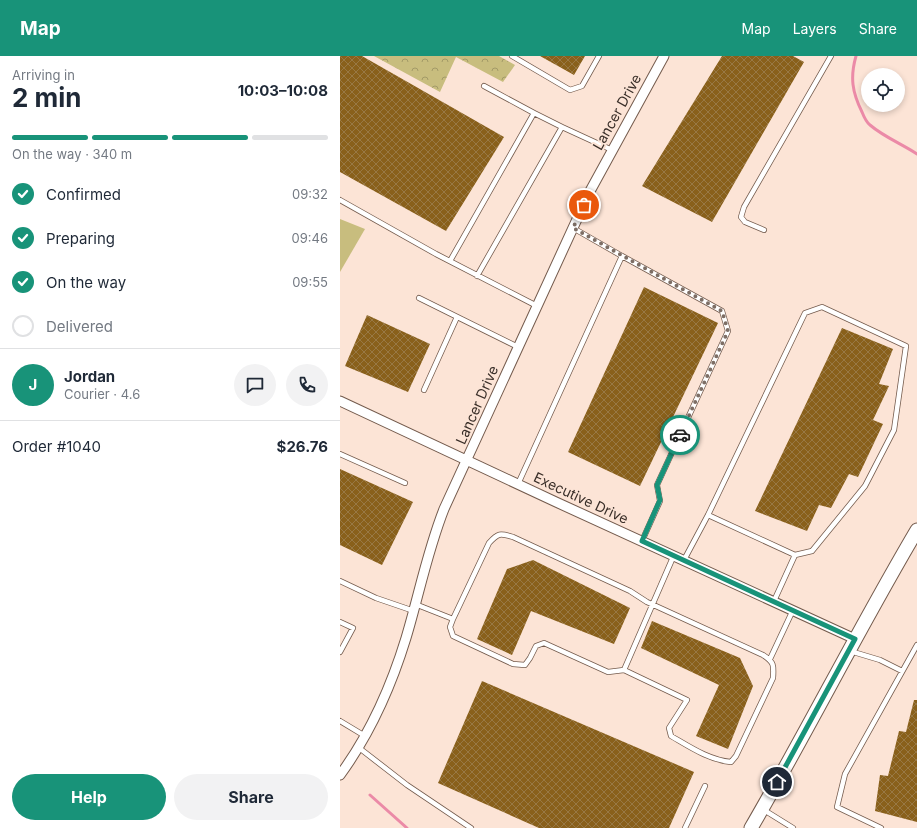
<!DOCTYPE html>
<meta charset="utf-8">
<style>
:root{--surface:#fff;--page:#f2f2f3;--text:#1f2937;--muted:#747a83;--line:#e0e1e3;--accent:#189379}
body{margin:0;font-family:Inter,sans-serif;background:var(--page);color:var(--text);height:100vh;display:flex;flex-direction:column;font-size:15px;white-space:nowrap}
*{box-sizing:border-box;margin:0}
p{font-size:13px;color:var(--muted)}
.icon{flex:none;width:22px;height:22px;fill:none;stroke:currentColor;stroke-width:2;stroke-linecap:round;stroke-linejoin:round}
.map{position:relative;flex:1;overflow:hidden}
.panel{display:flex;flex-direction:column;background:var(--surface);width:340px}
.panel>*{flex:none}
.buttons{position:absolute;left:521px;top:12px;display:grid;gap:8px}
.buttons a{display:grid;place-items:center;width:44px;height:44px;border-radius:50%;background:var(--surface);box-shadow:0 2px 6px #0003;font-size:20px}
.pin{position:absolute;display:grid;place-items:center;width:34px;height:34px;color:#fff;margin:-17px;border:2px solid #fff;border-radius:50%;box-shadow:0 1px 4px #0007}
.courier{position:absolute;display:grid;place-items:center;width:40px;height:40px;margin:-20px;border:3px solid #189379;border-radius:50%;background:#fff;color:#222;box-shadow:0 1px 5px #0007}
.head em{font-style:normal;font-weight:700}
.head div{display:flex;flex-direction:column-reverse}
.head{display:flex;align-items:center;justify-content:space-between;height:68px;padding:0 12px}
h1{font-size:26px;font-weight:700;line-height:30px}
.bar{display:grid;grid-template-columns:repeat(4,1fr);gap:6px 4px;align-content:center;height:48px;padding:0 12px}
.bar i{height:5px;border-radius:3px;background:var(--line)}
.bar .active{background:var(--accent)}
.bar p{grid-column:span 4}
.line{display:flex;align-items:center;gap:10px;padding:0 12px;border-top:1px solid var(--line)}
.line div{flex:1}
.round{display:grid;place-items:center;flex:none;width:42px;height:42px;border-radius:21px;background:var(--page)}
ol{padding:0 12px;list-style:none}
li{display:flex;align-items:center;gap:12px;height:44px}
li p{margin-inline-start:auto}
li .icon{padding:4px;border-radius:50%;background:var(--accent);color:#fff;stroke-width:4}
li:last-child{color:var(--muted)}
li i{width:22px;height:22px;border:2px solid var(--line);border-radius:50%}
.action{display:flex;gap:8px;margin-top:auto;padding:8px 12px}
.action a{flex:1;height:46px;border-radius:24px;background:var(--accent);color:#fff;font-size:16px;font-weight:700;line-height:46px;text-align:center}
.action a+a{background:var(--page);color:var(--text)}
header{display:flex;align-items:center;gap:24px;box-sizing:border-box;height:56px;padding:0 20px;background:var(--accent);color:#fff}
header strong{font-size:19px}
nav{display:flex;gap:22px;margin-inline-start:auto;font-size:14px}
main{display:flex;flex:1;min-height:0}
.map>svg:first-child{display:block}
.forest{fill:url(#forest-crowns)}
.green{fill:#c8bd7e}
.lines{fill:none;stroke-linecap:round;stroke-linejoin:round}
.stream{stroke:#eb8aa7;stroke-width:3}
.building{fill:url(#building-cross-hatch)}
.lane-casing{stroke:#745b4d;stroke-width:6}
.street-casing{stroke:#745b4d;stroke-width:11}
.secondary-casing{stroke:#745b4d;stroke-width:15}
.lane{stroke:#fff;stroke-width:4.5}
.street{stroke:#fff;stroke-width:9}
.secondary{stroke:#fff;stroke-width:13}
.done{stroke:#7d6e65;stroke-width:4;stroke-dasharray:0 7.2}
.route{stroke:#189379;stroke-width:5}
.labels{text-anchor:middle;stroke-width:4;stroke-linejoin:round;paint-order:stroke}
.street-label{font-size:14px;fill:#392e28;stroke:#fce4d6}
</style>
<header>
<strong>Map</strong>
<nav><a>Map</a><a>Layers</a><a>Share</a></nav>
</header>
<main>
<section class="panel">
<div class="head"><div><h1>2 min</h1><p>Arriving in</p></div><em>10:03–10:08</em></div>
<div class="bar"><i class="active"></i><i class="active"></i><i class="active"></i><i></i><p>On the way · 340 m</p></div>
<ol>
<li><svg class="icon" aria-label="check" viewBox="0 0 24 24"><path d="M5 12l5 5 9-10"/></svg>Confirmed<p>09:32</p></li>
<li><svg class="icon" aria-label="check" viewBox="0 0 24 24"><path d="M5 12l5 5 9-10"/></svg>Preparing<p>09:46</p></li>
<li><svg class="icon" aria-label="check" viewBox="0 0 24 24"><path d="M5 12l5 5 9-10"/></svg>On the way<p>09:55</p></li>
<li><i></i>Delivered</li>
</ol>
<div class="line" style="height:72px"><b class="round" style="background:var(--accent);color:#fff">J</b><div><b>Jordan</b><p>Courier · 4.6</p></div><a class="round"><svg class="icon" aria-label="chat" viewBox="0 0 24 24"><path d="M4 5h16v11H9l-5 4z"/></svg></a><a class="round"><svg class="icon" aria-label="phone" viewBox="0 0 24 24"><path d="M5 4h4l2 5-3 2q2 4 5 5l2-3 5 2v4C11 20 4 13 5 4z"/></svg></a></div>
<div class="line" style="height:52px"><div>Order #1040</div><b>$26.76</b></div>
<div class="action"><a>Help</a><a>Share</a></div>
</section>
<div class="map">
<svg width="577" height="772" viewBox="0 0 577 772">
<defs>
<pattern id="forest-crowns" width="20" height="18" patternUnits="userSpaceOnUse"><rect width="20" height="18" fill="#c8bd7e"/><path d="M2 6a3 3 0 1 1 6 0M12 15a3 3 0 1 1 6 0" fill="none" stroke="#a39a67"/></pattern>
<pattern id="building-cross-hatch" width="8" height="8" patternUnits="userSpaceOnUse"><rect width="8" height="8" fill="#89601b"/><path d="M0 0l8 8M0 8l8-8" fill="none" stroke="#987844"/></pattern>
</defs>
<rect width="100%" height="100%" fill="#fce4d6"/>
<path class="forest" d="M34 0H159L175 9 163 26 116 1 100 36Z"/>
<path class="green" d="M0 163 25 173 0 216Z"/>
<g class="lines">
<path class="stream" d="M516 0C510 21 512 36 522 56 524 61 526 66 530 69 544 81 562 88 577 98
M30 739 67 772"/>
</g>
<path class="building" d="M0 0H22L164 81 106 175 0 116Z
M200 0H245L234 19Z
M382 0H453L464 6 372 166 302 130Z
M304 231 378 267 300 430 228 396Z
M27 259 90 288 68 336 5 310Z
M502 272 553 293 539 328 549 330 533 364 543 368 518 421 509 418 491 452 479 449 467 475 415 455Z
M0 413 73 446 42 509 0 489Z
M193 504 290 552 274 588 191 555 172 599 137 583 167 513Z
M312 565 400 602 413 630 388 693 356 680 379 629 301 592Z
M142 625 354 716 329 772H199L98 727Z
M574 644H577V766L535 755 540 719 548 720 559 675 566 676Z"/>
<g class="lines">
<g class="lane-casing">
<path id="lane" d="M172 0 230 34 242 30 259 0
M144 30 194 57
M0 144 96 198 197 250
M233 172 282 200
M424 174 405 166 401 161 404 151 491 0
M110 205 194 57 222 71
M137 220 222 71 272 94
M79 242 178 291
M84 334 117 261
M0 398 65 427
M178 428 282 200 382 255 388 275 317 429 320 445 302 485
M368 459 455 499
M344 504 368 459 465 257 482 251 566 290 554 374 525 430 472 495 455 499 434 545
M0 525 36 542 74 555
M75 548 113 563 149 487C158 477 160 477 173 481L290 535 307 546 423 599C434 606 434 609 433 622L396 700 391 706C369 704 350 691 331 680L329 672 347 644 284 614 268 616 204 587 196 590 190 602 185 609 173 608 113 580 110 571 113 563
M0 566 13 572 0 596
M510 595 540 604 562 615
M430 603 453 554
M284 614 334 499
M0 665 25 680
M18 691 67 729 131 772
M424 754 453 772
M345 772 365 730
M541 772 497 751 505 718 577 589"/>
</g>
<g class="street-casing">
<path id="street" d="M0 345 216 446 515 583
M0 719C30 678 51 631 66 582 79 539 87 496 104 453L249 137 324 0"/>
</g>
<g class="secondary-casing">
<path id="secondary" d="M411 772C468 674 519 572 577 474"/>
</g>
<use href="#lane" class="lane"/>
<use href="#street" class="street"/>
<use href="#secondary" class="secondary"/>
</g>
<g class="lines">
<path class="done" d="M244 149 233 172 382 255 388 275 340 379"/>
<path class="route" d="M340 379 317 429 320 444 302 485 515 583 437 726"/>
</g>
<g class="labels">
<g class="street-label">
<text transform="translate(277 56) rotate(-61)" y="5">Lancer Drive</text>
<text transform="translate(137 349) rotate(-66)" y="5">Lancer Drive</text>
<text transform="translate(241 442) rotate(25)" y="5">Executive Drive</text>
</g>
</g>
</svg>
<div class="buttons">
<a><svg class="icon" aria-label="locate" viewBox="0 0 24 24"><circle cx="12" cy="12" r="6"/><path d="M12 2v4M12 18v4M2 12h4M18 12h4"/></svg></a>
</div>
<div class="pin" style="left:244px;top:149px;background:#ea580c"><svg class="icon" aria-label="bag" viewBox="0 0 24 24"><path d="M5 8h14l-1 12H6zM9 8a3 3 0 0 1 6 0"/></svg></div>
<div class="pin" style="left:437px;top:726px;background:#1f2937"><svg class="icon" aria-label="home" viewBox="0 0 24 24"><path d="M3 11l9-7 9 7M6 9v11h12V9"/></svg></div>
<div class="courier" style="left:340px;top:379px"><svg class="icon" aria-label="car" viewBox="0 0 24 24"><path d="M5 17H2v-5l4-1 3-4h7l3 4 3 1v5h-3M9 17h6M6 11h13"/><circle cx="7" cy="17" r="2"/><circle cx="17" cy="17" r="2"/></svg></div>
</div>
</main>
